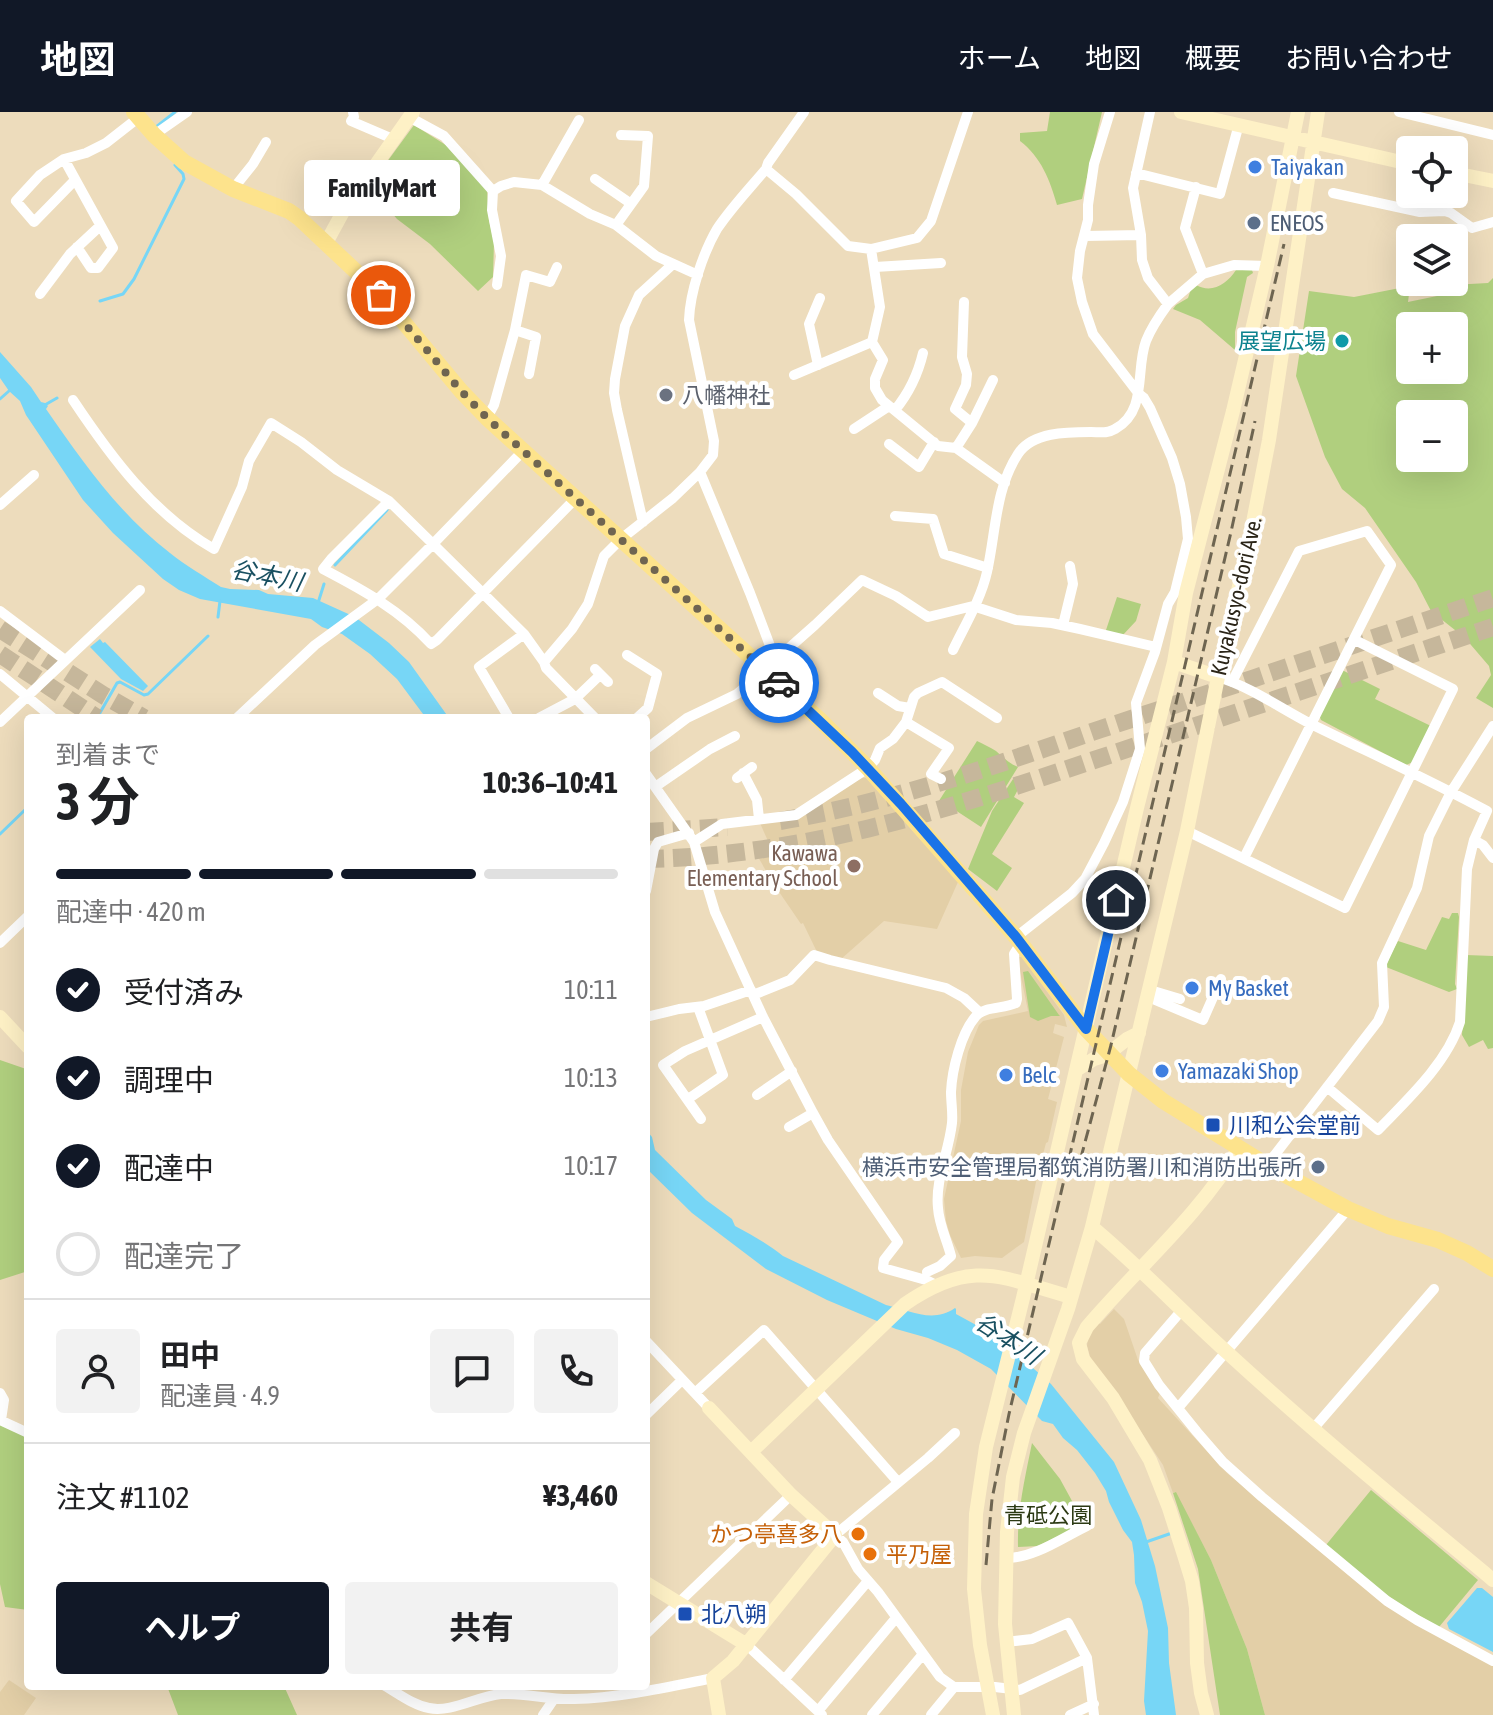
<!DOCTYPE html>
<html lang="ja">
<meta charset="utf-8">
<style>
:root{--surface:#fff;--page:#f2f2f2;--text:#202124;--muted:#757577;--line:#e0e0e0;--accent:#111827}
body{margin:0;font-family:"Asap Condensed","Noto Sans JP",sans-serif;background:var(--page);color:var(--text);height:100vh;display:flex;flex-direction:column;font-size:30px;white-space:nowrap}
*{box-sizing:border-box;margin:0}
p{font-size:26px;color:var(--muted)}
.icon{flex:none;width:44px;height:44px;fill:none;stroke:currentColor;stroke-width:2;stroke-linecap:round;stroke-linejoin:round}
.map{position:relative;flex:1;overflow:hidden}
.side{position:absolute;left:24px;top:602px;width:626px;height:976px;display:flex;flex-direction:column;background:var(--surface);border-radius:8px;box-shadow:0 8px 32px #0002}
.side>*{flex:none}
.controls{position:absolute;left:1396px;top:24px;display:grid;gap:16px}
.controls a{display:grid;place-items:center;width:72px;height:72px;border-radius:8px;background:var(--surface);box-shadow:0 8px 32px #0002;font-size:40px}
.pin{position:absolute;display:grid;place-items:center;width:68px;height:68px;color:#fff;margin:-34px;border:4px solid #fff;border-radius:50%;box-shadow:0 2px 8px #0007}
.courier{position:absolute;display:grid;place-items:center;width:80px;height:80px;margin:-40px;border:6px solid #1a73e8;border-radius:50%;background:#fff;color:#222;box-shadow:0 2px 10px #0007}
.bubble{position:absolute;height:56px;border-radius:8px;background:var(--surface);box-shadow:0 8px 32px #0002;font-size:26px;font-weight:700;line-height:56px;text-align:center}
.head em{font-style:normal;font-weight:700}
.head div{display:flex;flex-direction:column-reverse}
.head{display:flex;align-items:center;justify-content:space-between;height:136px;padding:0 32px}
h1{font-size:52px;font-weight:700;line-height:60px}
.bar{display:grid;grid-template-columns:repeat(4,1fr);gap:12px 8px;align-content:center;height:96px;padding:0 32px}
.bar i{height:10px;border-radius:6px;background:var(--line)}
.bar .selected{background:var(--accent)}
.bar p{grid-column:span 4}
.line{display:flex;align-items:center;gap:20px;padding:0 32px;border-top:2px solid var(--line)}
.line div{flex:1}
.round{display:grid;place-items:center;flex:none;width:84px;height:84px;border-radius:8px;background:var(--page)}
ol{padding:0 32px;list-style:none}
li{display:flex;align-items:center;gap:24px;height:88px}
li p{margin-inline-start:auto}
li .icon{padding:8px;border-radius:50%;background:var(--accent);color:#fff;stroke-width:4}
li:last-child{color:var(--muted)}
li i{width:44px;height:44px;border:4px solid var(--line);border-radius:50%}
.primary-button{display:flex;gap:16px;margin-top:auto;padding:16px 32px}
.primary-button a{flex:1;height:92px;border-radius:8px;background:var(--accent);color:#fff;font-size:32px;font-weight:700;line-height:92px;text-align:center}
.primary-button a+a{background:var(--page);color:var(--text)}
header{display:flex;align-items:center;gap:48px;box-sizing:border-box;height:112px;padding:0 40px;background:var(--accent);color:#fff}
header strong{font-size:38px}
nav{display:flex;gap:44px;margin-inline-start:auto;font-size:28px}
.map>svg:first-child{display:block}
.built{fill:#e3cfa7}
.green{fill:#b0cf7e;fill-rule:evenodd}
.water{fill:#77d6f6}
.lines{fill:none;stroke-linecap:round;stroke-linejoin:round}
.stream{stroke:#77d6f6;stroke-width:3}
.highway-tunnel{stroke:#c6b79b;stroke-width:18;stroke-dasharray:18 9;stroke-linecap:butt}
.street{stroke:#fff;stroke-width:10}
.secondary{stroke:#fef1c6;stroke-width:14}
.primary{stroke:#fde38c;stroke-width:16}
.rail{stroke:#6e6551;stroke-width:3;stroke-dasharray:12 6;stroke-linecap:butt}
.done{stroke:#6f6551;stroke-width:8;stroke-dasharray:0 14.4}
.route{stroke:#1a73e8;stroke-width:10}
.shop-dot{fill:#3f7fe0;stroke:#fff;stroke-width:3}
.service-dot{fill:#5c6f8a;stroke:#fff;stroke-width:3}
.culture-dot{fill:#0f9aa8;stroke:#fff;stroke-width:3}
.worship-dot{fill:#6b7280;stroke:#fff;stroke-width:3}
.education-dot{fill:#8d6e63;stroke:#fff;stroke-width:3}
.transit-dot{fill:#1a4fb4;stroke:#fff;stroke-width:3}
.food-dot{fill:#e8710a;stroke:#fff;stroke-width:3}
.labels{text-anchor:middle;stroke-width:8;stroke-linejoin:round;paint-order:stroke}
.shop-label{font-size:22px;fill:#366cbe;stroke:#fff;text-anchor:start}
.service-label{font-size:22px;fill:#4e5e75;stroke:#fff;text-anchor:start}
.culture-label{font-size:22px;fill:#0d838f;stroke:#fff;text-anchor:end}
.worship-label{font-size:22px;fill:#5b616d;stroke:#fff;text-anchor:start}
.street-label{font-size:22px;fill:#2b2518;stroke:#fff}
.education-label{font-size:22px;fill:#785e54;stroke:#fff;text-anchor:end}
.transit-label{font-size:22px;fill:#164399;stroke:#fff;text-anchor:start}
.park-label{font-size:22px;fill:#2c3a14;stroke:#fff}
.food-label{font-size:22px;fill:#c56008;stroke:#fff;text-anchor:end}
.water-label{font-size:24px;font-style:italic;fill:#195061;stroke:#fff}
</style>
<header>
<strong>地図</strong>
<nav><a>ホーム</a><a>地図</a><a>概要</a><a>お問い合わせ</a></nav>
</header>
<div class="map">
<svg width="1493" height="1603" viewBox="0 0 1493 1603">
<rect width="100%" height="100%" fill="#eddcbc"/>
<path class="built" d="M857 665 866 666 958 770 937 817 884 809 840 848 817 840 803 811 801 812 773 771 754 738 768 729 759 709 797 705Z
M1017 845H1022L1064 903 1067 915 1055 912 1053 921 1064 925 1048 987 1057 990 1048 1030 1046 1031 1037 1065 1024 1130 1002 1146 975 1144 961 1146 950 1123 946 1109 944 1087 961 1009V978L968 940 979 913 983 909 1028 899Z
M1114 1197 1124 1207 1138 1248 1160 1281 1158 1286 1227 1361 1384 1493 1466 1540 1493 1552V1603H1265L1247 1537 1211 1448 1175 1380 1173 1381 1163 1353 1122 1291 1092 1251 1087 1234 1088 1224 1097 1210 1100 1212Z
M9 1568 36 1586 24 1603H0V1580Z"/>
<path class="green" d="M1050 0H1102L1082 87 1057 93C1050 68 1041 45 1020 29V21L1047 19Z
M414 13 449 35 487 77 489 108 494 130 493 165 478 179 430 132 397 107 384 92 400 76 381 58Z
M1236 158H1252L1253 161 1247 165 1235 220V238L1200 208 1173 197 1176 193 1188 186 1191 177 1196 173C1212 182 1227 172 1236 158Z
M1493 166V596L1476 586 1491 563 1489 554 1465 526 1431 499 1416 470 1365 396 1342 377 1325 345 1296 264 1309 179 1354 185 1410 174 1408 190 1437 184 1451 173 1488 171ZM1410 214H1454V258H1410ZM1410 302H1454V346H1410Z
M1117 485 1141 492 1136 509 1122 524 1105 521Z
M1342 558 1380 577 1375 587 1431 614 1413 650 1406 653 1321 608 1319 603Z
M977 629C983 632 990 635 996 639 1003 645 1008 651 1018 655L981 715 952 696 946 701 942 698 943 696 937 692Z
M1013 667 1021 672 1014 685 1024 691 992 742 1012 756 997 779 968 757 992 699Z
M1452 801H1458L1459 805 1455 872 1457 877 1449 880 1386 855 1389 846 1398 829 1426 838 1442 805 1449 807Z
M1466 843 1493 844V936L1488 937 1483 928 1469 935 1462 923Z
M1028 859 1059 903 1060 904H1051L1038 909 1030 905 1023 860Z
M0 948 26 957 28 963V1159L0 1168Z
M0 1311 28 1323V1498L5 1495 0 1472Z
M1032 1331 1060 1367 1083 1409 1081 1413 1038 1434 1018 1435C1017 1399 1025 1366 1032 1331Z
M1371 1378 1478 1468 1439 1515 1404 1495 1381 1479 1326 1433Z
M1176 1380 1211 1448 1247 1537 1265 1603H1220L1198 1457 1173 1381Z
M167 1574H284L297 1603H178Z"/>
<path class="water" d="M0 240 31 275 41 290 45 291 48 294 46 297C82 349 119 402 170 441 186 454 204 464 221 475L230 477 259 478 268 482 313 486 355 505 389 531 409 550 449 606H426L397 567 370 542 342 522 322 515 311 507 200 487 179 478 163 467 113 421 83 388 26 303 20 289 9 279 0 266Z
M100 527 103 531 105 530 148 574 143 579 121 567 90 535Z
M646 1018 652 1025 655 1038 706 1088 732 1107 735 1114C752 1123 768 1132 783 1144L886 1193C910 1198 932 1212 955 1196L956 1197V1202L998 1225 1051 1272 1114 1350 1141 1408 1155 1454 1168 1516 1169 1551 1176 1603H1146L1144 1589 1148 1519 1142 1490 1135 1471 1134 1443 1132 1430 1123 1418 1109 1390 1106 1379 1095 1361 1077 1338 1063 1326 1053 1312 1042 1309 991 1257 957 1238 928 1226 896 1217 827 1188 766 1157 692 1101 646 1056Z
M1477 1476H1482L1493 1485V1540L1449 1517 1447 1511Z"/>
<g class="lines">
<path class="stream" d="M156 15 175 0
M100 189 123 182 134 167 184 67 183 62 175 53
M0 287 9 279
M43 294 57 286
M335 453 387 398
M318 491 324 472
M218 505 220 489
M97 606 117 571 120 570 144 583 148 582 208 524
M0 722 28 695
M1146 1430 1172 1421"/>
<path class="highway-tunnel" d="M0 517 103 583 144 606
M0 542 97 606
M780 709C890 691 996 653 1101 617 1232 574 1362 530 1493 486
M646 720 727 715
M646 747C815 744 966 691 1124 638 1247 597 1370 556 1493 515"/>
<path class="street" d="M353 0 354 5 351 9 393 27
M1150 0 1133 76 1141 123 1142 148 1148 166 1168 192 1203 162 1234 153 1267 154
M1399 0 1493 23
M409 5 444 24 493 79 501 74 514 70 542 73 590 102 616 113 656 144 698 163
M154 23 187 0
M64 47 113 136 98 156H91L77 135
M766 57 796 82 848 134 871 137 917 126 931 109 968 0
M1136 61 1220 82 1239 12
M595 67 630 91
M75 68 34 110 16 89 40 63 64 47 86 41 106 31 138 6
M542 73 579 8
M1196 75 1185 116 1203 162
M233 77 253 52 266 30
M493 79 492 98 501 144 497 173
M1333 81 1420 100 1445 99 1451 101 1472 116 1493 110
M616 113 644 74 648 24 621 23
M1085 124 1141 123
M871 137 880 195 872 230 883 248 875 267V276L882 288 938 334 956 336 1005 371
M875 155 941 151
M40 182 70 142 100 114
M964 190 962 245 967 262 966 273 955 297 972 311
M515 218 526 163 550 170 557 155
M818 253 809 212 820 186
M794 263 872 230
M73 288C111 345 153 402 214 437L242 375 249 349 271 311 301 330 337 358 389 389 433 432 378 487 315 533 237 606
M895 298C909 281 918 262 923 241
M487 306 494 293 515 218 536 225 529 262
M854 317 889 294
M889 332 919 355 934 330
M956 336 972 311 993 268
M523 339 433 432 524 522 544 550 546 556 595 606
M700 360 750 481 775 547
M389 389 331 447 323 457C363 478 400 498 431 532L437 528 576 386
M0 393 34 363
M895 404 933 407 944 442 988 456
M643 410 617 298 614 281 615 267 625 214 639 183 673 152
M0 499 65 548
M1063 513 1073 472 1070 454
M953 538C965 513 981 487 987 460 996 420 995 377 1018 342 1032 320 1067 320 1091 320 1099 320 1107 322 1115 317 1148 299 1135 258 1146 229 1151 216 1160 203 1168 192
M627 543 657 562 648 596 637 606
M544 550 572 517 588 492 604 444 621 427 673 386 700 360 713 343 714 329 689 208C690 180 703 141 717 117 731 96 750 76 766 57L768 51 804 0
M595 557 608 570
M0 562 53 606
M1218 565C1251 575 1280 596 1311 612 1370 641 1430 668 1487 699L1474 728 1467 757 1460 910C1447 951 1408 987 1378 1018L1327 975
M1232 570 1299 439 1367 419 1391 453 1244 746
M878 581 898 594 910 596
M509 606 479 555 524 522
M539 606 575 587 600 563
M0 610 140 478
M906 610 949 636 931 662 941 667
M646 637 687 606 737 582 815 513 862 468 896 484 928 505 973 494 1016 508 1052 511 1080 517 1156 535
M743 661 757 688 759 707
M646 662 694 730 715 800 763 905 813 1001 828 1028 898 1130 884 1148 883 1156 926 1168 936 1173
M737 666 752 655
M655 675 710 637 735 624
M1187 719 1345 796 1453 577 1355 528
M1474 728 1483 733 1493 746
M694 730 722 712 796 703 868 656 875 648 880 636 893 627 906 610 914 585 918 581 942 570 997 606
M646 779 654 737 658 730 689 721
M1016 825 1072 781 1085 767 1104 731 1123 690 1140 637 1136 591 1155 540 1168 492 1175 480 1188 427 1186 405 1180 372 1172 346 1150 296 1144 286 1139 282 1093 222 1082 190 1077 166 1080 139 1088 108V93L1094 52 1110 0
M0 831 28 804
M1150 878 1180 887
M753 883 790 868 814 843 830 848 946 876 964 886 979 900
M1148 885 1203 908 1221 867
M646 905 679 897 704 894 751 878
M757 983 792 959
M688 987 723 963 698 895
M701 1007 663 953 685 939 763 905
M789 1015 813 1001
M1267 1053 1378 909 1384 895 1382 851 1417 776 1429 724 1451 680 1493 614
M927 1160 940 1154 951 1144C947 1128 939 1113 938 1096 935 1068 949 1039 952 1011 953 1001 951 990 951 980 952 958 961 921 976 904 985 894 1004 897 1016 891L1017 887 1014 842 1021 831
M1182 1198 1145 1241 1144 1249 1159 1273 1197 1320 1223 1350 1262 1385 1387 1489 1417 1508 1493 1549
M646 1229 709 1296
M0 1281 4 1288 1 1308
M695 1281 764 1218 898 1370
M1178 1296 1348 1097
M646 1303 682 1268
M0 1308 28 1321
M1313 1317 1434 1177
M955 1321 928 1346 835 1423 843 1430 858 1457 878 1480 940 1565 954 1575H995L1020 1578 1087 1546
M1006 1446C1035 1446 1062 1426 1087 1414
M646 1522 791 1383
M1006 1530 1032 1527 1068 1511 1087 1546 1094 1603
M747 1533 822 1603
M784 1568 868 1469
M385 1574C399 1582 413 1593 429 1596 451 1601 478 1584 501 1582 525 1581 550 1588 574 1587 620 1586 668 1575 713 1566
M818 1599 896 1506
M543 1603 554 1587
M872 1603 923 1542
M931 1603 954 1575
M1070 1603 1094 1592"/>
<path class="secondary" d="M1181 0 1410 52
M1454 61 1493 69
M326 131 344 98 413 0
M1174 550 1218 565
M0 905 28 935
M1109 941 1127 927 1139 921
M1076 958 1094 947 1110 942
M1092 1115C1140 1155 1183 1201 1230 1243 1315 1321 1404 1394 1493 1468
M709 1296 791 1383 835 1423 733 1549 713 1566 719 1603
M751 1340 905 1192C972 1146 1000 1165 1071 1185
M646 1471 747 1533
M993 1603 980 1533 974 1477 976 1402 986 1335 1023 1186 1137 696 1174 550 1186 481 1233 299 1267 154 1298 0
M1014 1603 1005 1512 1007 1420 1013 1365 1024 1321 1068 1197 1092 1115 1187 719 1218 565 1249 431 1269 328 1318 0
M1207 1603 1201 1581 1197 1551 1196 1496 1192 1469 1184 1443 1169 1396 1150 1348 1113 1286 1083 1247 1079 1231 1087 1215C1138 1155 1199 1104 1239 1036"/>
<path class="primary" d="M134 0 154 23 184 50 233 77 289 99 299 106 381 183 461 279 487 306 765 558 820 608 868 656 1016 825 1086 917 1129 962 1163 989 1267 1053 1348 1097 1388 1114 1438 1128 1467 1141 1493 1157"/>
<path class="rail" d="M1076 1064 1111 933 1231 420 1255 309
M986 1453 992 1387 1009 1302 1284 132"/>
</g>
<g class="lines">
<path class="done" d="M381 183 461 279 487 306 779 571"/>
<path class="route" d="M779 571 852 640 901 692 1016 825 1086 917 1116 788"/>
</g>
<g class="shop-dot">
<circle cx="1255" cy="55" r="8"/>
<circle cx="1192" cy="876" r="8"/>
<circle cx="1162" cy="959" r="8"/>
<circle cx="1006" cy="963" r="8"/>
</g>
<g class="service-dot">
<circle cx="1254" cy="111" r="8"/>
<circle cx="1318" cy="1055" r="8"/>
</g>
<circle class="culture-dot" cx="1342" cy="229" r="8"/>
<circle class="worship-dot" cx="666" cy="283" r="8"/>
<circle class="education-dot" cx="854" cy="754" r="8"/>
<g class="transit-dot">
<rect x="1205" y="1005" width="16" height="16" rx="4"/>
<rect x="677" y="1494" width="16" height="16" rx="4"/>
</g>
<g class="food-dot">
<circle cx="858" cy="1422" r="8"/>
<circle cx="870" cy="1442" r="8"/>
</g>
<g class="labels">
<g class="shop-label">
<text x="1271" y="63">Taiyakan</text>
<text x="1208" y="884">My Basket</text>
<text x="1178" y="967">Yamazaki Shop</text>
<text x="1022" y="971">Belc</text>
</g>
<g class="service-label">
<text x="1270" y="119">ENEOS</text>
<text x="1302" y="1063" text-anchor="end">横浜市安全管理局都筑消防署川和消防出張所</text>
</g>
<g class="culture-label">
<text x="1326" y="237">展望広場</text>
</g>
<g class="worship-label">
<text x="682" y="291">八幡神社</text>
</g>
<g class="street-label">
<text transform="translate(1236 484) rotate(-77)" y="8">Kuyakusyo-dori Ave.</text>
</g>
<g class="education-label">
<text x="838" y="749">Kawawa<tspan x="838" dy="25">Elementary School</tspan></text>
</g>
<g class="transit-label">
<text x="1229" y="1021">川和公会堂前</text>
<text x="701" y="1510">北八朔</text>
</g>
<g class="park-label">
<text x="1048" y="1411">青砥公園</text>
</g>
<g class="food-label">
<text x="842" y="1430">かつ亭喜多八</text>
<text x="886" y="1450" text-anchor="start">平乃屋</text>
</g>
<g class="water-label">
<text transform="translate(267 464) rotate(11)" y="8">谷本川</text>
<text transform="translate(1008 1227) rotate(33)" y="8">谷本川</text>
</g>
</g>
</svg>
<div class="controls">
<a><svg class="icon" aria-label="locate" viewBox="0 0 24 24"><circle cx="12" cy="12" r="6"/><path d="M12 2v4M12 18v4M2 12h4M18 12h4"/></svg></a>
<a><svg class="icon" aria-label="layers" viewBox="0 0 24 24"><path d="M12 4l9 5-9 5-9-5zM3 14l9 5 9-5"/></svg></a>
<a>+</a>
<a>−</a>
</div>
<div class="pin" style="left:381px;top:183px;background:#ea580c"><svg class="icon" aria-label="bag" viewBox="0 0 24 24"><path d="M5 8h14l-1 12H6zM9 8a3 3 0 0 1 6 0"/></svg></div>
<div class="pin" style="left:1116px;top:788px;background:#1f2937"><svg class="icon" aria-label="home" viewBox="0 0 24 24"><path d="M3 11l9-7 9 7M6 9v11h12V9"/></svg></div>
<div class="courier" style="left:779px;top:571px"><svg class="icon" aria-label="car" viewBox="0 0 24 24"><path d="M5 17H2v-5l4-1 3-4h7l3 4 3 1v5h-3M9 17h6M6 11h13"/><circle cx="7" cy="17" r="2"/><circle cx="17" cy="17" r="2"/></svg></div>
<div class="bubble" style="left:304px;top:48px;width:156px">FamilyMart</div>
<section class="side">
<div class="head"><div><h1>3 分</h1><p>到着まで</p></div><em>10:36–10:41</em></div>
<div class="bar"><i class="selected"></i><i class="selected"></i><i class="selected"></i><i></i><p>配達中 · 420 m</p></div>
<ol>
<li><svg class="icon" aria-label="check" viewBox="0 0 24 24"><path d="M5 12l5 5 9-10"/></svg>受付済み<p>10:11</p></li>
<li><svg class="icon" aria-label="check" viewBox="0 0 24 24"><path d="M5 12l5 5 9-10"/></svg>調理中<p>10:13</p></li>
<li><svg class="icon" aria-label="check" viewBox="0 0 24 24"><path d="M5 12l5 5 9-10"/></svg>配達中<p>10:17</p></li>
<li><i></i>配達完了</li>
</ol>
<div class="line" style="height:144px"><a class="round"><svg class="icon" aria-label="person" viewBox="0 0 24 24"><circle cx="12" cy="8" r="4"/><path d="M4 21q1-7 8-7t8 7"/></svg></a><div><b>田中</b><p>配達員 · 4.9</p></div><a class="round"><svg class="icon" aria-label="chat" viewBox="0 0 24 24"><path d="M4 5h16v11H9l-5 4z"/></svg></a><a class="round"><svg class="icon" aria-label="phone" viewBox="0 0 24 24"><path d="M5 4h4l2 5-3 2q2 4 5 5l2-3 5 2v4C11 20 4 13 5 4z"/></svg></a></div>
<div class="line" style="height:104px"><div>注文 #1102</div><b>¥3,460</b></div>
<div class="primary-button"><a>ヘルプ</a><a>共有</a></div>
</section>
</div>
